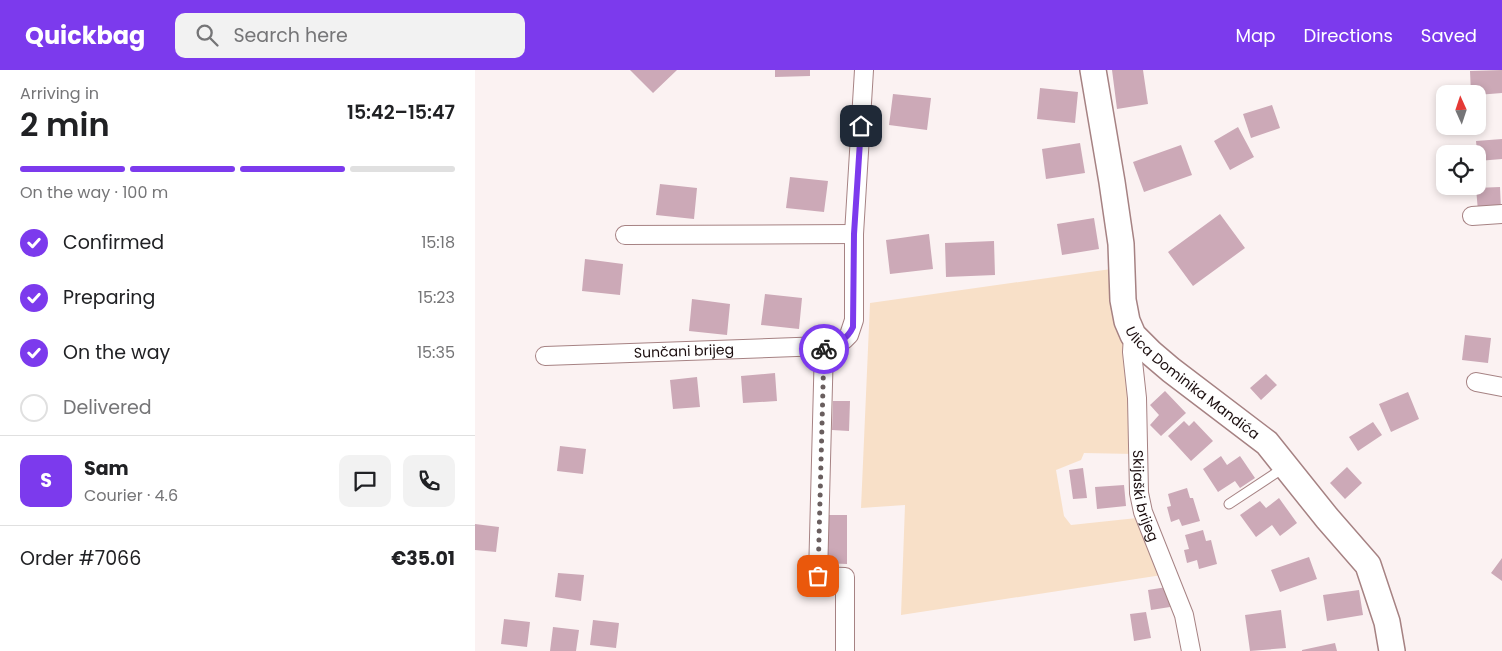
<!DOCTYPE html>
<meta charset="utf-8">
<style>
:root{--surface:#fff;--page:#f2f2f2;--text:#202124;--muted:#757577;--line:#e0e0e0;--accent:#7c3aed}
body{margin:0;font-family:Poppins,sans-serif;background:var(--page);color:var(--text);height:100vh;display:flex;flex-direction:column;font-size:19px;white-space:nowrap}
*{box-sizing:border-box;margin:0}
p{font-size:16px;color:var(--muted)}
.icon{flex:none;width:28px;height:28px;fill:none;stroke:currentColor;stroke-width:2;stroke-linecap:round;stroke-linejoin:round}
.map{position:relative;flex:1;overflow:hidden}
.side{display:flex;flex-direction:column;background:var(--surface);width:475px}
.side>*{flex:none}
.needle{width:32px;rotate:357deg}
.buttons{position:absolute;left:961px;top:15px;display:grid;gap:10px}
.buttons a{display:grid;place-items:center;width:50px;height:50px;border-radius:10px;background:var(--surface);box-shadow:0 2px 8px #0003;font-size:25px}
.pin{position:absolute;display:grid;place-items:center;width:42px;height:42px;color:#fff;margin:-21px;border-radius:10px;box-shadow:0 2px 8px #0006}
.courier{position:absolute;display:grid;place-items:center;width:50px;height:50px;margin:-25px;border:4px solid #7c3aed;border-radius:50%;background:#fff;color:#222;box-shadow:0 1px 6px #0007}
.overview em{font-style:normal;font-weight:600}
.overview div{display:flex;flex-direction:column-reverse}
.overview{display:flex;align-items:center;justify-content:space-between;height:85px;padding:0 20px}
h1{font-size:32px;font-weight:600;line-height:38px}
.bar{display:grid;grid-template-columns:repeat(4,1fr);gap:8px 5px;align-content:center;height:60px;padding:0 20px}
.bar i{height:6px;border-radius:4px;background:var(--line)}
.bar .on{background:var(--accent)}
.bar p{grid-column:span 4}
.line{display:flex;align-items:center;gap:12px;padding:0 20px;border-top:1px solid var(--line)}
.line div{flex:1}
.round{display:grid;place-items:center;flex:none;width:52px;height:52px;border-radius:10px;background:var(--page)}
ol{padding:0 20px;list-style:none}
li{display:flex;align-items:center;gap:15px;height:55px}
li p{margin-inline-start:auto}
li .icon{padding:5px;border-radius:50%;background:var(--accent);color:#fff;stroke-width:4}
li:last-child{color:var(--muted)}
li i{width:28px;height:28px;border:2px solid var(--line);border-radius:50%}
header{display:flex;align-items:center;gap:30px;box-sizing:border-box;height:70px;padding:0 25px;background:var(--accent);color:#fff}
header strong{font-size:24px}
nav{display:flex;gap:28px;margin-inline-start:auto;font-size:18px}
.search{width:350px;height:45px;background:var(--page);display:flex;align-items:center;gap:12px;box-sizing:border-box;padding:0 18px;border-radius:10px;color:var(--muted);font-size:19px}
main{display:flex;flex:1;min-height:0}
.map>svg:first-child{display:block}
.green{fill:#f8e0c8}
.building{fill:#cca9b7}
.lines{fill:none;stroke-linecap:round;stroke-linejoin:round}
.lane-casing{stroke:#a68283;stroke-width:11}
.street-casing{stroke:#a68283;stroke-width:20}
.secondary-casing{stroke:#a68283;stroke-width:28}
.lane{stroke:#fff;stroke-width:9}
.street{stroke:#fff;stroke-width:18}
.secondary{stroke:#fff;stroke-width:25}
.done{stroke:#695e5e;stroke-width:5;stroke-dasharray:0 9}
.route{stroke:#7c3aed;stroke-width:6}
.labels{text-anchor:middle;stroke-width:4.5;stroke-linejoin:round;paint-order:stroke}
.street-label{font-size:14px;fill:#1b0e0f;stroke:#fbf2f2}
</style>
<header>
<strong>Quickbag</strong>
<div class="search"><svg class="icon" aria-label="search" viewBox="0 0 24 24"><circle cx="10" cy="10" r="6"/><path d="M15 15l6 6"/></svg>Search here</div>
<nav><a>Map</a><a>Directions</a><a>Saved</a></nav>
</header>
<main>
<section class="side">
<div class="overview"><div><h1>2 min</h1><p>Arriving in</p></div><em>15:42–15:47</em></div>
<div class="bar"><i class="on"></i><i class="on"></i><i class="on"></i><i></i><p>On the way · 100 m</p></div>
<ol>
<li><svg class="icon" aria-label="check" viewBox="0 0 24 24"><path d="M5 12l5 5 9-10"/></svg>Confirmed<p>15:18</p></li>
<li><svg class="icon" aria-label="check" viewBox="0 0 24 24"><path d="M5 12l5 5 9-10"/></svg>Preparing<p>15:23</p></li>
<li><svg class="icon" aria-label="check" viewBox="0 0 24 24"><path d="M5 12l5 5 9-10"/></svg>On the way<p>15:35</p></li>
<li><i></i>Delivered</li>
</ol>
<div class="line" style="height:90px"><b class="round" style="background:var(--accent);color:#fff">S</b><div><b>Sam</b><p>Courier · 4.6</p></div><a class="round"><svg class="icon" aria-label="chat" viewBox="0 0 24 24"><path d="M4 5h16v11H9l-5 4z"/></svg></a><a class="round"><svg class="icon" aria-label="phone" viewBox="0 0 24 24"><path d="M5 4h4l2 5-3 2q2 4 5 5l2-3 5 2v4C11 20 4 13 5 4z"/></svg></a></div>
<div class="line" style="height:65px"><div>Order #7066</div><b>€35.01</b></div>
</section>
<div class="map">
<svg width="1027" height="581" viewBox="0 0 1027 581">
<rect width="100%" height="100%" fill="#fbf2f2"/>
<path class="green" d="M636 199 654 288 659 384 609 383 606 390 581 400 589 446 596 455 662 448 687 505 426 545 430 435 386 438 395 233Z"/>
<path class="building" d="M155 0H202L178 23Z
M300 0H335V6L300 7Z
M637 0H668L673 34 642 39Z
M1027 0V23L1002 25V24H996L995 1Z
M565 18 603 22 600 53 562 49Z
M418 24 456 28 452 60 414 55Z
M797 35 805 58 776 68 768 44Z
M763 57 779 87 755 100 739 71Z
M1027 69V89L1003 91 1001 71Z
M605 73 610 103 571 109 567 79Z
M706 75 717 105 669 122 658 92Z
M315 107 353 111 349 142 311 138Z
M185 114 222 118 219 149 181 145Z
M1025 117 1026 140 1003 141 1001 118Z
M745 144 770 178 718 216 693 182Z
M619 148 624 179 587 185 582 154Z
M454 164 458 199 415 204 411 170Z
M519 171 520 205 471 207 470 173Z
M110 189 148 194 145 225 107 221Z
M290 224 327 228 324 259 286 255Z
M217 229 255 234 252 265 214 261Z
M990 265 1016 268 1013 293 987 290Z
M300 303 302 331 268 333 266 306Z
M791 304 802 315 786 330 775 318Z
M222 307 225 337 198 339 195 310Z
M690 321 711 343 686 366 675 355 684 345 675 335Z
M933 322 944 349 916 362 904 334Z
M358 331H375L374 361 357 360Z
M709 351 714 356 719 351 738 371 716 391 693 366Z
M898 352 907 365 883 381 874 367Z
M85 376 111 379 108 404 82 401Z
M746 386 752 395 765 386 780 408 765 418 760 411 743 422 728 399Z
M872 397 887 413 870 429 855 413Z
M608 398 612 428 598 429 594 400Z
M649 415 651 436 622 439 620 417Z
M712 418 715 428H718L725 451 707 456 704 449 696 452 692 437 696 436 693 424Z
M804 428 822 453 805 466 797 455 781 467 765 445 785 431 791 438Z
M346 445H372V494L346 493Z
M0 454 24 457 21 482 0 480Z
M728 460 731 471 736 470 742 494 724 499 722 490 712 493 709 480 714 479 710 465Z
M834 487 842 509 805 522 796 500Z
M1027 488V511L1016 503Z
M83 503 109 505 106 531 80 527Z
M692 517 695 537 676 540 673 520Z
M884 520 888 545 852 551 848 525Z
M806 540 811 578 775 581 770 545Z
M671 542 676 568 659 571 655 544Z
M29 549 55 552 52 577 26 574Z
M118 550 144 553 141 578 115 575Z
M78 557 104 560 101 581H75Z
M860 573 862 581H827V580Z"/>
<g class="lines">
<g class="lane-casing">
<path id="lane" d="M754 434 810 397"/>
</g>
<g class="street-casing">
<g id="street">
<path d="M997 146 1027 144"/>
<path d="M150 165 379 164"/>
<path id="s1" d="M658 265 657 282 662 328 664 423 668 442 709 545 716 581"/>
<path id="s2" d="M70 286 349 276"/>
<path d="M1001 312 1027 317"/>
<path d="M370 581V507L343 506 349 276 369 270 374 265 379 250V164L389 0"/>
</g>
</g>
<g class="secondary-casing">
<g id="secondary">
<path id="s3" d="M618 0 637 112 646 174 648 230 652 251 658 265 676 283 696 300 792 373 852 448 893 495 912 552 917 581"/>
</g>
</g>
<use href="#lane" class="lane"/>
<use href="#street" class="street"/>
<use href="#secondary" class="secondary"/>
</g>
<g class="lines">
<path class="done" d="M343 506 349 279"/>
<path class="route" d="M349 279V276C363 273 372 270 378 257L379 164 386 56"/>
</g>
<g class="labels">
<g class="street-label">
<text dy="5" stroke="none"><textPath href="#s2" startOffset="139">Sunčani brijeg</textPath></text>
<text dy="5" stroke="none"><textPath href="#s3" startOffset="345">Ulica Dominika Mandića</textPath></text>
<text dy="5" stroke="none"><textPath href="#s1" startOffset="162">Skijaški brijeg</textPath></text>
</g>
</g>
</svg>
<div class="buttons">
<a><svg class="needle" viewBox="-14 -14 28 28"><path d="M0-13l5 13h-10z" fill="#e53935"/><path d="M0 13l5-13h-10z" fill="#757577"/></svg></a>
<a><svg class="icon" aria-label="locate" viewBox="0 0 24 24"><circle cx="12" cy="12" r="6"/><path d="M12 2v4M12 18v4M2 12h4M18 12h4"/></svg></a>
</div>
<div class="pin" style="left:343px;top:506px;background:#ea580c"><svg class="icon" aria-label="bag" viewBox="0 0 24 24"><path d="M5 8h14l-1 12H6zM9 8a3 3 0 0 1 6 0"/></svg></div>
<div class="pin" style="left:386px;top:56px;background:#1f2937"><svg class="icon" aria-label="home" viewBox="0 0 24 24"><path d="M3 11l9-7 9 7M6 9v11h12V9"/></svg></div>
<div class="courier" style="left:349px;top:279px"><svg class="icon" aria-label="bike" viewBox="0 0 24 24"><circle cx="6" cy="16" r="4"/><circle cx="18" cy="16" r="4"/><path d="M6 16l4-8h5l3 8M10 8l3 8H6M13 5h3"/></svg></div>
</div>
</main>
